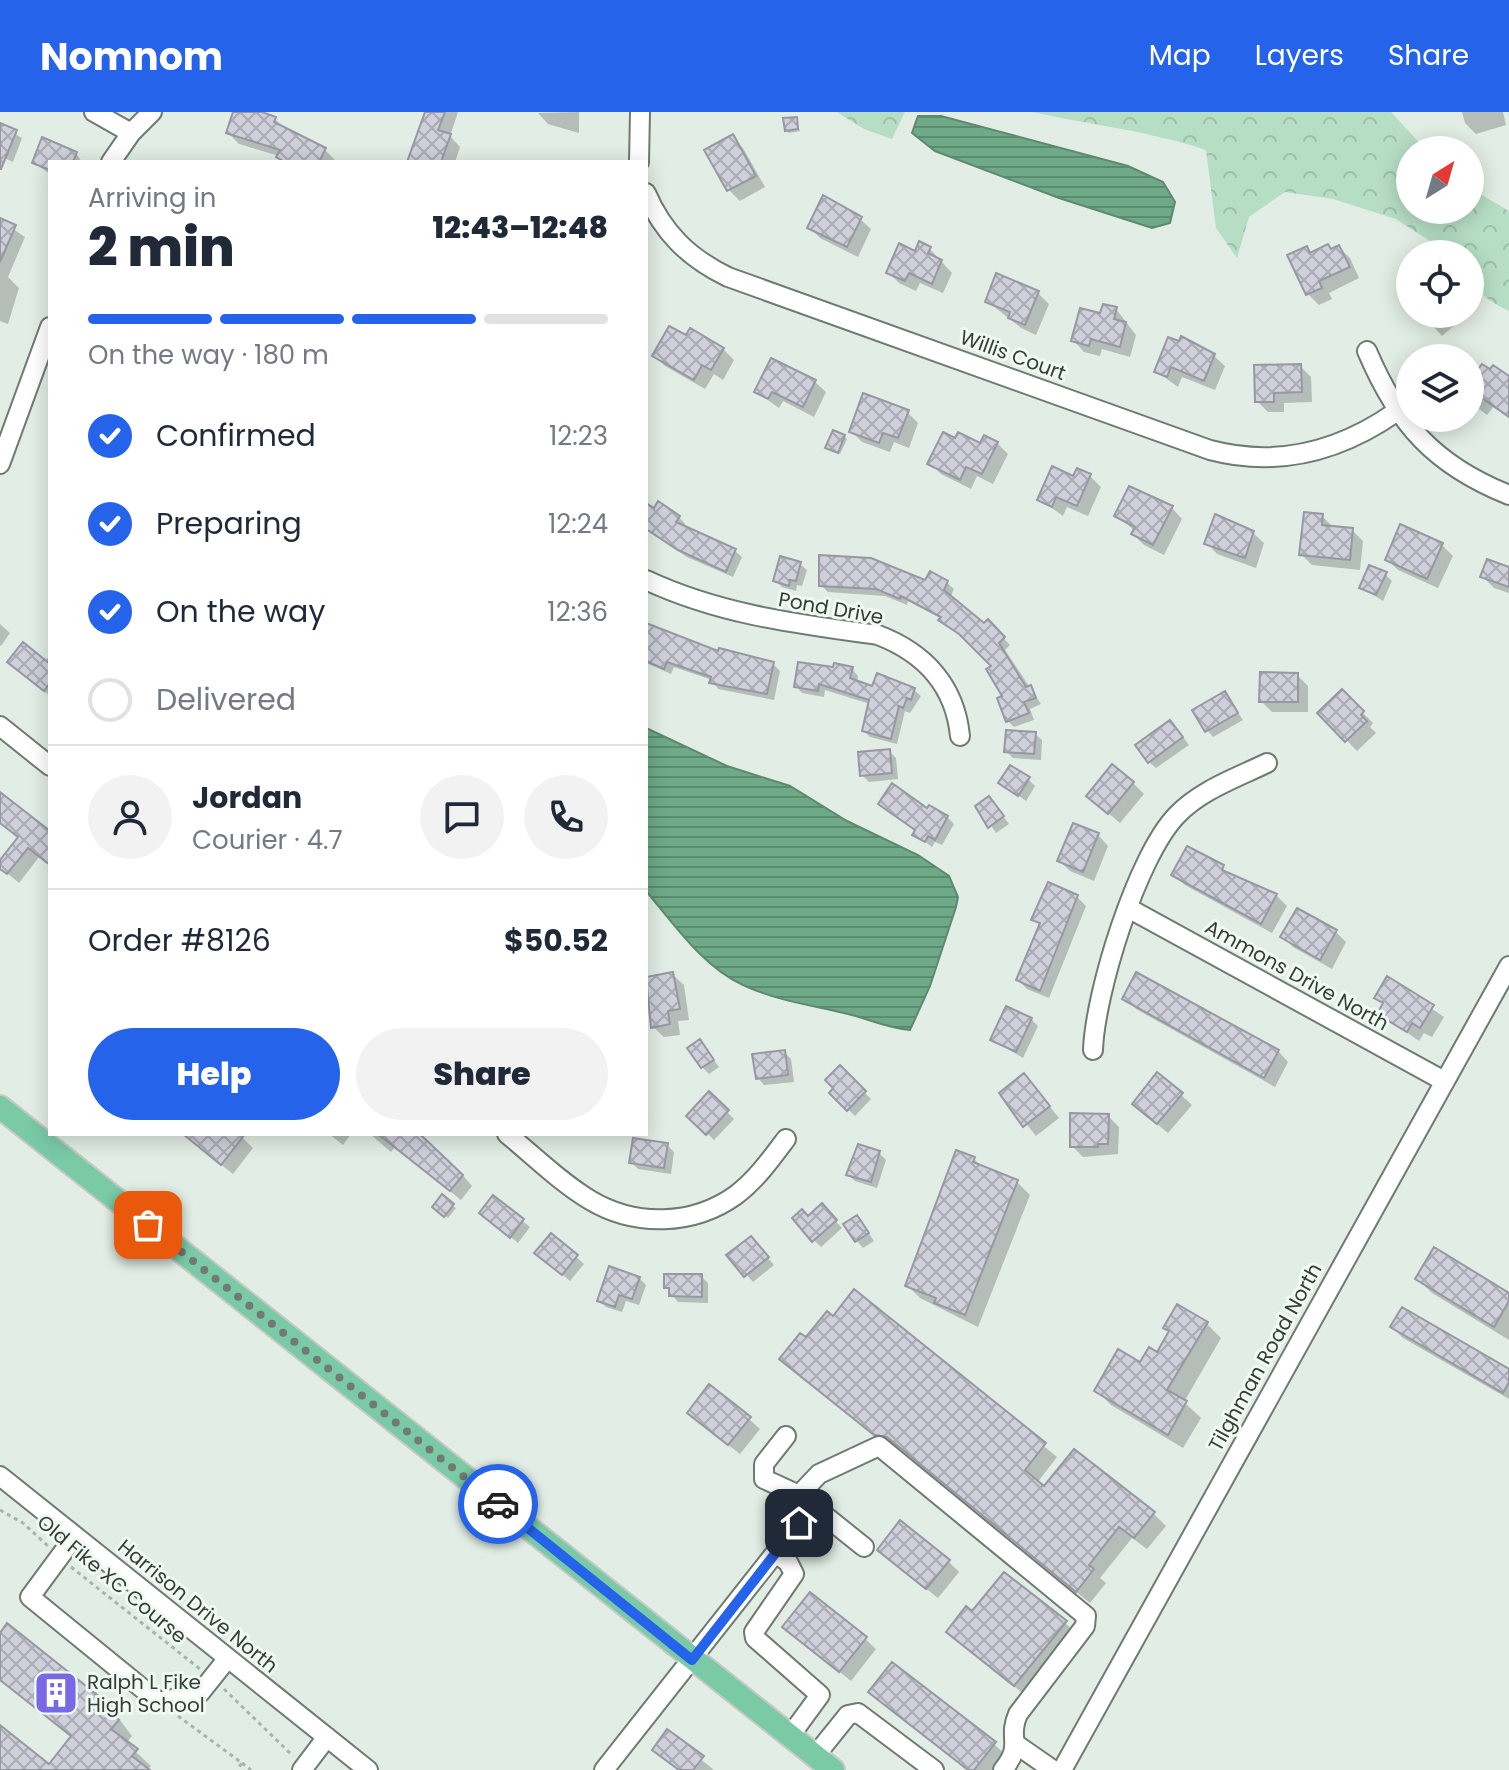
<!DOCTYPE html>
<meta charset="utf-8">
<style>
:root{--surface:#fff;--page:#f2f2f3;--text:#1f2937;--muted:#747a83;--line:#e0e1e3;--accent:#2563eb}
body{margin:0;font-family:Poppins,sans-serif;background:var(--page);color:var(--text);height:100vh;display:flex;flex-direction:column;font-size:30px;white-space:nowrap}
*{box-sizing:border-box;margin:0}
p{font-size:26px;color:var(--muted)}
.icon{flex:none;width:44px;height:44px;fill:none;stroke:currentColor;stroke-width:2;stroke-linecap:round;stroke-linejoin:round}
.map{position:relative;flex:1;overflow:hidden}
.side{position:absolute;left:48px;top:48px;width:600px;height:976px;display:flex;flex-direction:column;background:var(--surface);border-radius:0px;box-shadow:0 4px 20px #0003}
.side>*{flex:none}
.needle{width:52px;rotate:37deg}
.controls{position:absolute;left:1396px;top:24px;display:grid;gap:16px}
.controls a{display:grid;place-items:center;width:88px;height:88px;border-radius:50%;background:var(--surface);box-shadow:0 4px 20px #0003;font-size:40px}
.pin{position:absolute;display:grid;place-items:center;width:68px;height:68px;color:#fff;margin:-34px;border-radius:16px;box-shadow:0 4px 12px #0006}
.courier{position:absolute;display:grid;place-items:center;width:80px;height:80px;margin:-40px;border:6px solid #2563eb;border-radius:50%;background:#fff;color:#222;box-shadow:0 2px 10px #0007}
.headline em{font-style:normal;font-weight:800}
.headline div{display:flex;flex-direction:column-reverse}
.headline{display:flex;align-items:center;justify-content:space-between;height:136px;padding:0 40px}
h1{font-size:52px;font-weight:800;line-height:60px}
.bar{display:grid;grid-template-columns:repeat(4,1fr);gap:12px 8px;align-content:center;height:96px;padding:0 40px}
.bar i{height:10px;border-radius:6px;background:var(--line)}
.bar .active{background:var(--accent)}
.bar p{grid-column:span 4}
.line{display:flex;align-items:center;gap:20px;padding:0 40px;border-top:2px solid var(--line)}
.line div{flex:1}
.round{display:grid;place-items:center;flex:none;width:84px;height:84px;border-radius:42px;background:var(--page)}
ol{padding:0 40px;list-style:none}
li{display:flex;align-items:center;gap:24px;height:88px}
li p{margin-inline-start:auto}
li .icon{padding:8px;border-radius:50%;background:var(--accent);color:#fff;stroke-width:4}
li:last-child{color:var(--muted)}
li i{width:44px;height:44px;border:4px solid var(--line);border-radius:50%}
.primary-button{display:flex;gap:16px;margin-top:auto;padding:16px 40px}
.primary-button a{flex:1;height:92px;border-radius:48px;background:var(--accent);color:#fff;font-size:32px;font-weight:800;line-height:92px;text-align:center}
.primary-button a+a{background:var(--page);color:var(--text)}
header{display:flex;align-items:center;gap:48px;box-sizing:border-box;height:112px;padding:0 40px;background:var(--accent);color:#fff}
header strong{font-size:38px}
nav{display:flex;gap:44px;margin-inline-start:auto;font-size:28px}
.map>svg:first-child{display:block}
.forest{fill:url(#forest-crowns)}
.water{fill:url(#water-rules);stroke:#5e896f;stroke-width:2}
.shadow{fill:#0003}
.building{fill:url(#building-cross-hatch);stroke:#9898a3;stroke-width:2}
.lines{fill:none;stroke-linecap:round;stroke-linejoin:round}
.minor-casing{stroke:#6f7a73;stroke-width:22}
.major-casing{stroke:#c7c8c7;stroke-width:26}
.path{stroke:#aab4ad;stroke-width:3;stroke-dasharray:4 4;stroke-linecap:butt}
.minor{stroke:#fff;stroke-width:18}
.major{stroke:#7acaa6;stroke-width:22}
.done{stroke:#727a75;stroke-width:8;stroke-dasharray:0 14.4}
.route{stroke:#2563eb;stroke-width:10}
.labels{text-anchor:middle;stroke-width:6;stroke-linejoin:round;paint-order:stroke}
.street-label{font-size:20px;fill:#373c38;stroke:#eefaf2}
.poi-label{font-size:20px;fill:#373c38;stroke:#eefaf2;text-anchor:start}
</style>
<header>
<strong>Nomnom</strong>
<nav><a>Map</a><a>Layers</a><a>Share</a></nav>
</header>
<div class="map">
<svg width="1509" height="1658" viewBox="0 0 1509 1658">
<defs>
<pattern id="forest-crowns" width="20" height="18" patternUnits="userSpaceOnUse" patternTransform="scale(2)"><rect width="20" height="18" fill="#b6dec5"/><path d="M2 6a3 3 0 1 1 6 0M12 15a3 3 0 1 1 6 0" fill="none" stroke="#9dbfaa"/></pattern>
<pattern id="water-rules" width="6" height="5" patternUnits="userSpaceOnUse" patternTransform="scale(2)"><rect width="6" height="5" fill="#6eaa87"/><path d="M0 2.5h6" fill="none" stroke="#5b8c6f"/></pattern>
<pattern id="building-cross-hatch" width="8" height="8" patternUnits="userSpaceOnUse" patternTransform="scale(2)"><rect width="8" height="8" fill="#d0d0dc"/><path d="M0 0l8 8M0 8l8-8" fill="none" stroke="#aaaab3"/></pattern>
</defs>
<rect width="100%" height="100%" fill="#e1ede5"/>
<path class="forest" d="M837 0H905L892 27 864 17Z
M1032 0H1391L1426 38H1410V98H1470V76L1509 99V199C1479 184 1470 176 1470 142H1450L1396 107 1333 87 1285 80 1249 105 1237 146 1216 116 1206 38C1150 19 1091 13 1032 0Z"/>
<path class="water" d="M918 4H941L1128 54 1163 70 1175 90 1170 111 1152 116 1059 86 935 39 912 21Z
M646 616 727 654 790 674 847 709 918 743 949 764 958 785 956 795 930 874 910 918C886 916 867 906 844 901 810 893 775 888 743 873 703 855 673 811 646 779Z"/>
<path class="shadow" d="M235 0H256L274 6 286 18 325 38 336 49 283 50 279 44 239 32 228 21Z
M425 0H458L450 24 460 35 455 50H410Z
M579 0V21L548 12 538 1Z
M1462 0H1503L1506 13 1476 22 1465 11Z
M796 7 800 19 789 21 786 18Z
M0 13 22 26 13 50 0 44Z
M732 25 743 36 765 75 740 89 729 78 707 39Z
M76 41 82 50H50V62L34 51Z
M860 107 871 117 858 145 820 126 809 115Z
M0 108 25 125 8 165 19 176 8 212 0 209Z
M929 136 952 161 943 181 920 171 916 179 899 171 888 160Z
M1307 136 1313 142 1339 136 1350 146 1359 166 1329 181 1332 187 1319 193 1308 182Z
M997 164 1038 181 1049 192 1036 223 1021 216 987 189Z
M1116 197 1136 223 1130 245 1102 237 1100 244 1084 240 1074 229 1101 204Z
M1422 202H1457L1462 207 1442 224Z
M686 226 723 237 734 248 723 268 714 262 705 277 665 254 654 243Z
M1180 232 1214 244 1225 254 1215 278 1182 265 1178 275 1156 259Z
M772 248 815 270 826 280 814 305 783 289 779 296 757 280Z
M1300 254 1311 265 1312 290 1284 291V300H1268L1257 289Z
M1509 266V306L1493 295 1487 303 1470 290V272Z
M907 300 918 311 909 336 894 330 890 340 862 330 851 319Z
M844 324 847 327 840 342 828 335Z
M956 328 981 333 997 331 1008 342 993 372 977 364 971 377 941 362 930 351Z
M1090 364 1101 375 1088 404 1067 395 1063 404 1039 387 1074 367Z
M646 394 679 405 685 412 683 415 735 439 742 445 733 465 687 445 646 417Z
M1172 396 1182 407 1164 443 1144 433 1133 422 1135 419 1117 404Z
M1322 404 1333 415 1352 418 1363 429 1360 458 1312 453 1301 442Z
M1253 421 1264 431 1256 456 1217 442 1207 431Z
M1442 433 1453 444 1438 476 1398 458 1387 447Z
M800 452 807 458 802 474 797 473 796 479 782 475 775 468Z
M1509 452V481L1494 476 1483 465 1508 456Z
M1385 462 1392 469 1383 489 1361 475Z
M947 471 954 477 950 486 984 513 988 510 1010 533 1005 538 1041 592 1030 597 1034 608 1014 615 1008 609 1005 585 993 555 942 507 908 489 907 493 885 484 828 480 821 473Z
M0 512 10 521 1 534 0 533Z
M646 513 719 542 773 552 780 559 774 588 718 577 712 568 674 555 671 562 646 551Z
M50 543V584L10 550H44Z
M852 557 858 564 857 571 873 577 914 578 921 584 910 601 905 599 897 632 870 625 864 619 870 592 825 578 824 585 802 581 796 574Z
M1297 563 1308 574V600H1272L1261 589Z
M1342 580 1373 611 1370 615 1376 621 1357 639 1320 601Z
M1225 582 1243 608 1213 625 1207 618Z
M1177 617 1189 633 1156 656 1149 650Z
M1035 622 1042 628 1041 648 1013 646 1006 639Z
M889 639 896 646 898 667 869 670 862 663Z
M1028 667 1035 674 1026 689 1001 671Z
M1133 671 1144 682 1120 711 1100 694Z
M0 683 50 723V753L39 745 19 771 0 755 20 725 0 709Z
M995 693 1009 712 996 721 978 694Z
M928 699 947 705 954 712 942 733 935 730 932 735 915 722Z
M1098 723 1108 734 1094 769 1070 759 1060 749Z
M1188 736 1254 776 1256 773 1276 783 1287 794 1272 821 1185 773 1174 763Z
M1077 785 1086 794 1049 886 1027 877 1018 868 1041 814 1034 807Z
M1335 819 1346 830 1332 857 1293 835 1282 824Z
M673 863 684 873 689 908 678 909 680 923 664 925 653 915 646 867Z
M1388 867 1444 905 1432 925 1424 921 1419 929 1380 901 1384 893 1377 885Z
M1125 886 1278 939 1288 950 1275 975 1136 897Z
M1031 907 1038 914 1023 946 993 928Z
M700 930 719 955 709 962 702 955Z
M784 940 791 947 794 970 764 973 758 966Z
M840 956 871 987 855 1004 831 981 836 976Z
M1034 975 1059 1006 1036 1024 1002 981Z
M709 982 734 1007 714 1028 689 1004Z
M1181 983 1192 993 1168 1021 1145 1002Z
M1108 1004 1119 1015 1118 1042 1083 1045 1072 1034Z
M239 1022 253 1036 233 1062 196 1033Z
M329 1022H351L343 1033Z
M370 1022H415L449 1048 472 1074 461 1088 395 1035 391 1040Z
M667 1033 674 1040 671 1062 638 1057 631 1050Z
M879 1041 886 1048 877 1076 855 1069 848 1063Z
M974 1047 983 1056 1017 1070 1030 1083 978 1215 920 1186 907 1173Z
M442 1085 456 1096 448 1106 434 1094Z
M493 1086 530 1115 518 1131 489 1107Z
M828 1101 842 1116 821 1135 814 1128 808 1106Z
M863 1113 874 1129 863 1136 857 1129Z
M551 1123 584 1152 570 1169 544 1147Z
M757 1133 774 1153 753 1170 729 1143Z
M701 1164 708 1171V1191L678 1190 666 1175Z
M639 1166 646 1173 639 1193 626 1189 622 1200 606 1195 599 1188Z
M1418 1167 1509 1183V1228L1432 1181Z
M854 1180 1057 1345 1037 1371 1045 1377 1153 1401 1166 1414 1147 1437 1132 1426 1100 1466 1106 1471 1090 1491 901 1337 889 1335 782 1247 833 1206Z
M1206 1211 1221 1226 1184 1290 1201 1306 1183 1336 1111 1293 1096 1278Z
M1392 1215 1509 1259V1287L1403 1226Z
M749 1307 760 1317 740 1342 700 1311Z
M890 1448 948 1449 959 1460 938 1486Z
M973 1502 1065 1511 1076 1521 1026 1584 948 1520Z
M0 1524 110 1595 132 1624 126 1631 151 1654 147 1658H0V1615L50 1655 72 1626 0 1568Z
M796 1525 865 1527 876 1537 851 1569Z
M871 1580 994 1632 1009 1646 1000 1658H967Z
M667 1620 714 1658H678L664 1647 654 1638Z"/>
<path class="building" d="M233 0H262L276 5 274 10 326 36 319 50H285L276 45 280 38 226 21Z
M425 0H445L438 18 451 22 441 50H407Z
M797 5 798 17 785 19 783 6Z
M0 11 17 18 1 57H0Z
M733 22 756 64 727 79 704 38Z
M42 25 77 40 73 50H50V58L32 51Z
M823 83 862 105 847 135 807 116Z
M0 106 16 113 0 150Z
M919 129 931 135 928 141 942 148 932 172 909 161 905 169 886 161 899 131 915 139Z
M1328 132 1331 137 1339 133 1350 155 1319 169 1322 176 1306 183 1287 143 1307 134 1310 141Z
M996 161 1039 179 1025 213 1008 206 1010 200 985 190Z
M1103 192 1117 195 1114 207 1126 210 1120 235 1091 227 1089 234 1071 229 1080 196 1100 201Z
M669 214 686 223 690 216 724 236 711 258 702 253 694 268 652 244Z
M1181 224 1215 242 1204 269 1171 255 1167 265 1154 260 1168 225 1179 229Z
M771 246 816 268 803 295 772 280 768 287 754 280Z
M1301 252 1302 280 1274 281V290H1255L1254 253Z
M1482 252 1490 257 1493 253 1509 264V305L1482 286 1470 302V268Z
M863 281 909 298 898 326 883 321 879 331 849 320Z
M833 318 845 323 838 341 825 336Z
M943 320 955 326 958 320 980 331 984 323 998 330 982 362 966 355 960 368 927 352Z
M1052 354 1073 364 1077 356 1091 362 1077 394 1056 385 1052 395 1037 388Z
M1129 374 1173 394 1153 433 1131 422 1135 415 1114 404Z
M658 389 680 404 676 410 736 437 726 460 678 438 646 417V391L654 396Z
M1304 400 1323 402 1322 413 1353 416 1350 448 1299 443Z
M1215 402 1254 419 1245 446 1204 432Z
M1400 412 1443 431 1427 467 1385 448Z
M819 443 871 446 925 468 930 459 948 469 944 478 984 511 988 507 1005 525 999 531 1026 575 1031 573 1036 586 1024 590 1029 601 1006 610 997 586 1002 584 986 557 991 554 959 522 938 508 941 505 901 484 900 487 876 477 819 474Z
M780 444 801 450 796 469 790 468 789 474 773 469Z
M1487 447 1509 455V475L1480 465Z
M1369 453 1387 460 1376 483 1359 476Z
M646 511 718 539 719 536 774 550 767 582 709 571 711 565 667 550 664 557 646 549Z
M23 530 50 552V571L44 579 7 550Z
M798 550 833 555 834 551 853 555 850 566 872 574 877 561 915 576 911 588 907 586 903 596 899 594 891 627 862 619 869 588 819 572 818 579 794 575Z
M1260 560 1298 561V590H1259Z
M1342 577 1364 599 1361 603 1367 609 1345 630 1317 601Z
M1225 579 1238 601 1205 620 1192 598Z
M1170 608 1183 625 1148 651 1135 633Z
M1006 618 1036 620 1034 642 1004 640Z
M890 637 892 661 860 664 858 640Z
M1112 652 1134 670 1108 702 1086 684Z
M1010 653 1030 665 1018 684 998 671Z
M892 671 927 696 929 693 948 704 935 728 928 724 925 730 912 723 915 718 878 692Z
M0 680 50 719V753L28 736 7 762 0 757V748L18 725 0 711Z
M989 684 1004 704 988 716 975 694Z
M1073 711 1099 721 1083 760 1057 749Z
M1187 734 1224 753 1222 758 1277 782 1261 812 1171 763Z
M1048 770 1078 783 1040 879 1016 868 1040 811 1031 808Z
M1297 796 1337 818 1320 848 1280 825Z
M673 860 680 897 668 899 670 912 651 916 646 865Z
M1136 860 1279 938 1264 966 1122 887Z
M1387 864 1434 893 1420 916 1412 911 1407 920 1377 902 1383 891 1374 886Z
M1006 894 1032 906 1016 940 990 928Z
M700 927 714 948 701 956 687 936Z
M785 938 788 963 756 967 752 942Z
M840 953 866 979 847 999 829 981 833 976 825 968Z
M1157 960 1183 981 1157 1012 1132 992Z
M1024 961 1050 994 1023 1015 999 981Z
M709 979 729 998 706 1023 686 1004Z
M1070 1001 1109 1002 1108 1032H1098V1035H1070Z
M183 1022H245L221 1053Z
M378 1022H420L463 1063 450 1079Z
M633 1026 668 1031 664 1056 629 1051Z
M858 1032 880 1039 871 1070 846 1063Z
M956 1038 975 1045 973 1050 1018 1068 965 1203 934 1191 936 1186 905 1174Z
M442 1082 454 1092 444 1105 432 1095Z
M493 1083 524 1107 510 1126 479 1101Z
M822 1091 837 1108 812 1130 792 1106 802 1097 808 1104Z
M857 1103 869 1121 855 1130 843 1112Z
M551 1121 578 1143 562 1163 534 1141Z
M751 1124 769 1145 744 1165 726 1143Z
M1434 1135 1509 1181V1189L1494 1215 1415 1167Z
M609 1154 640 1165 632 1187 619 1183 615 1195 597 1189Z
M664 1162H702V1185L669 1184V1176H664Z
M854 1177 1046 1331 1025 1358 1044 1374 1074 1337 1155 1400 1134 1426 1119 1415 1089 1453 1094 1457 1076 1480 887 1325 874 1323 779 1247 800 1221 806 1225 827 1199 833 1204Z
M1177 1192 1208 1210 1167 1278 1187 1289 1168 1323 1094 1279 1118 1237 1140 1250 1149 1235 1157 1240 1169 1219 1163 1216Z
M1402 1195 1509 1257V1270L1503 1281 1390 1215Z
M709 1272 751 1305 728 1333 687 1301Z
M900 1408 950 1448 926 1477 877 1438Z
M1004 1460 1067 1509 1014 1574 946 1520 966 1494 972 1499Z
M810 1480 867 1525 839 1560 782 1515Z
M7 1511 111 1594 107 1599 119 1608 111 1617 138 1637 132 1644 150 1658H0V1613L49 1652 71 1624 0 1568V1521Z
M892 1550 996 1630 974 1658H968L868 1580Z
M667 1617 704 1644 693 1658H679L652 1638Z"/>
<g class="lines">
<g class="minor-casing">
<path id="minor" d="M94 0 131 21
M111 50 131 21 152 0
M639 50 640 0
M646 81C663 121 689 146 728 165L1210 338C1278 356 1340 339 1396 300
M1367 239C1398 312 1434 353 1509 383
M0 352 50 215
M646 468C721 503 798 512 878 523 925 541 955 574 960 624
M0 614 50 654
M1130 797 1444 969
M1093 938C1095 881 1137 744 1177 703 1201 678 1236 666 1267 651
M507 1022C534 1044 560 1070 590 1088 635 1115 693 1114 736 1083 756 1068 771 1047 786 1027
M786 1324 764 1352V1367L799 1383 864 1435
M0 1364 368 1658
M799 1383 819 1362 879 1334 1086 1504 1085 1514 1018 1602C1007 1627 1024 1632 1003 1658
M75 1424 30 1485 159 1590 200 1581 228 1546
M775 1441 788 1450 794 1462 754 1520 755 1526 820 1583 790 1624
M1017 1633 1053 1658
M815 1644 848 1603 858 1601 934 1658
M302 1658 327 1625
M604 1658 799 1411V1383
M1062 1658 1509 854"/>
</g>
<g class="major-casing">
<path id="major" d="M0 995 833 1658"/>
</g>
<path class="path" d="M0 1398 23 1411 48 1434
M71 1455 200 1557
M224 1577 293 1644
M178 1604 242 1651 237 1658
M242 1651 251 1658"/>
<use href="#minor" class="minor"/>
<use href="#major" class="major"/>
</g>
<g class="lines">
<path class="done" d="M148 1113 498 1392"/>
<path class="route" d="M498 1392 692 1548 799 1411"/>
</g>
<defs>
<g id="building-square" transform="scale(2.3)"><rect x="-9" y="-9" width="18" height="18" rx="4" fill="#7a69e5" stroke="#eefaf2"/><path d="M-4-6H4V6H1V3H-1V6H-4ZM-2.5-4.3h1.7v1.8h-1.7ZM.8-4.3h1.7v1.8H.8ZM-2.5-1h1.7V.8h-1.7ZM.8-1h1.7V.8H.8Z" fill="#fff"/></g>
</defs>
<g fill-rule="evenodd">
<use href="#building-square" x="56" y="1581"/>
</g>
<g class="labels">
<g class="street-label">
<text transform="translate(1013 243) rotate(20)" y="7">Willis Court</text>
<text transform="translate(831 496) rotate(10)" y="7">Pond Drive</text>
<text transform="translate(1297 863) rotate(29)" y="7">Ammons Drive North</text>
<text transform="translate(1265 1245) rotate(-61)" y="7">Tilghman Road North</text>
<text transform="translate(112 1467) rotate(40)" y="7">Old Fike XC Course</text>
<text transform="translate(198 1494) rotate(39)" y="7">Harrison Drive North</text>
</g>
<g class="poi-label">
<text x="87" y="1577">Ralph L Fike<tspan x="87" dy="23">High School</tspan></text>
</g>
</g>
</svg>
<div class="controls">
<a><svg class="needle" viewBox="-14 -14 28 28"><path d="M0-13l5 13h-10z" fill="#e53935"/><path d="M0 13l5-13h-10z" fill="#747a83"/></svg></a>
<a><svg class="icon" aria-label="locate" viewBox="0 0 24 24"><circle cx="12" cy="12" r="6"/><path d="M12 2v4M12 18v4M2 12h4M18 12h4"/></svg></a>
<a><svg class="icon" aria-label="layers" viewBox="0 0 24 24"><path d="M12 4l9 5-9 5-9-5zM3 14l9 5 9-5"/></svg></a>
</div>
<div class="pin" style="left:148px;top:1113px;background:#ea580c"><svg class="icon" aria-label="bag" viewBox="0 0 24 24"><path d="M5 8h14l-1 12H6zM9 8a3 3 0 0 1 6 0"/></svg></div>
<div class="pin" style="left:799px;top:1411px;background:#1f2937"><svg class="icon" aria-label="home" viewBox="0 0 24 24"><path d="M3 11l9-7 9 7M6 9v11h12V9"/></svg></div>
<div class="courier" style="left:498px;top:1392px"><svg class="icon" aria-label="car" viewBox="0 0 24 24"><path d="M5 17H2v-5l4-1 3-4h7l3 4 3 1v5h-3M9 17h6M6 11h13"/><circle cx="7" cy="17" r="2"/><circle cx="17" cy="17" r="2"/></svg></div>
<section class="side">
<div class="headline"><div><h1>2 min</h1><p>Arriving in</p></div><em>12:43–12:48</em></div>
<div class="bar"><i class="active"></i><i class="active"></i><i class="active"></i><i></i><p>On the way · 180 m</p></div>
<ol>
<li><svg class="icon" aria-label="check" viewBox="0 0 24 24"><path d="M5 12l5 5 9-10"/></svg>Confirmed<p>12:23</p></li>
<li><svg class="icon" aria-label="check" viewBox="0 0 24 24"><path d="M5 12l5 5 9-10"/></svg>Preparing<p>12:24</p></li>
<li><svg class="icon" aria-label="check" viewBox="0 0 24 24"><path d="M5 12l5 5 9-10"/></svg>On the way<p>12:36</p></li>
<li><i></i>Delivered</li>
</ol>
<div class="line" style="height:144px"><a class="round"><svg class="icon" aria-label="person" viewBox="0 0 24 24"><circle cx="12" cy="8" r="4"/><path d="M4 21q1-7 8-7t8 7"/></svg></a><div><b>Jordan</b><p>Courier · 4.7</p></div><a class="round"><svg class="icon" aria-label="chat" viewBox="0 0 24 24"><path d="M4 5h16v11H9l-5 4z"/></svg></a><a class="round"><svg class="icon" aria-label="phone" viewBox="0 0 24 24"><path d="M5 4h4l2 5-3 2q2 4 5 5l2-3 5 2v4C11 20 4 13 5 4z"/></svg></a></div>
<div class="line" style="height:104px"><div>Order #8126</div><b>$50.52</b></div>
<div class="primary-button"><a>Help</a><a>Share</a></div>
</section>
</div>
